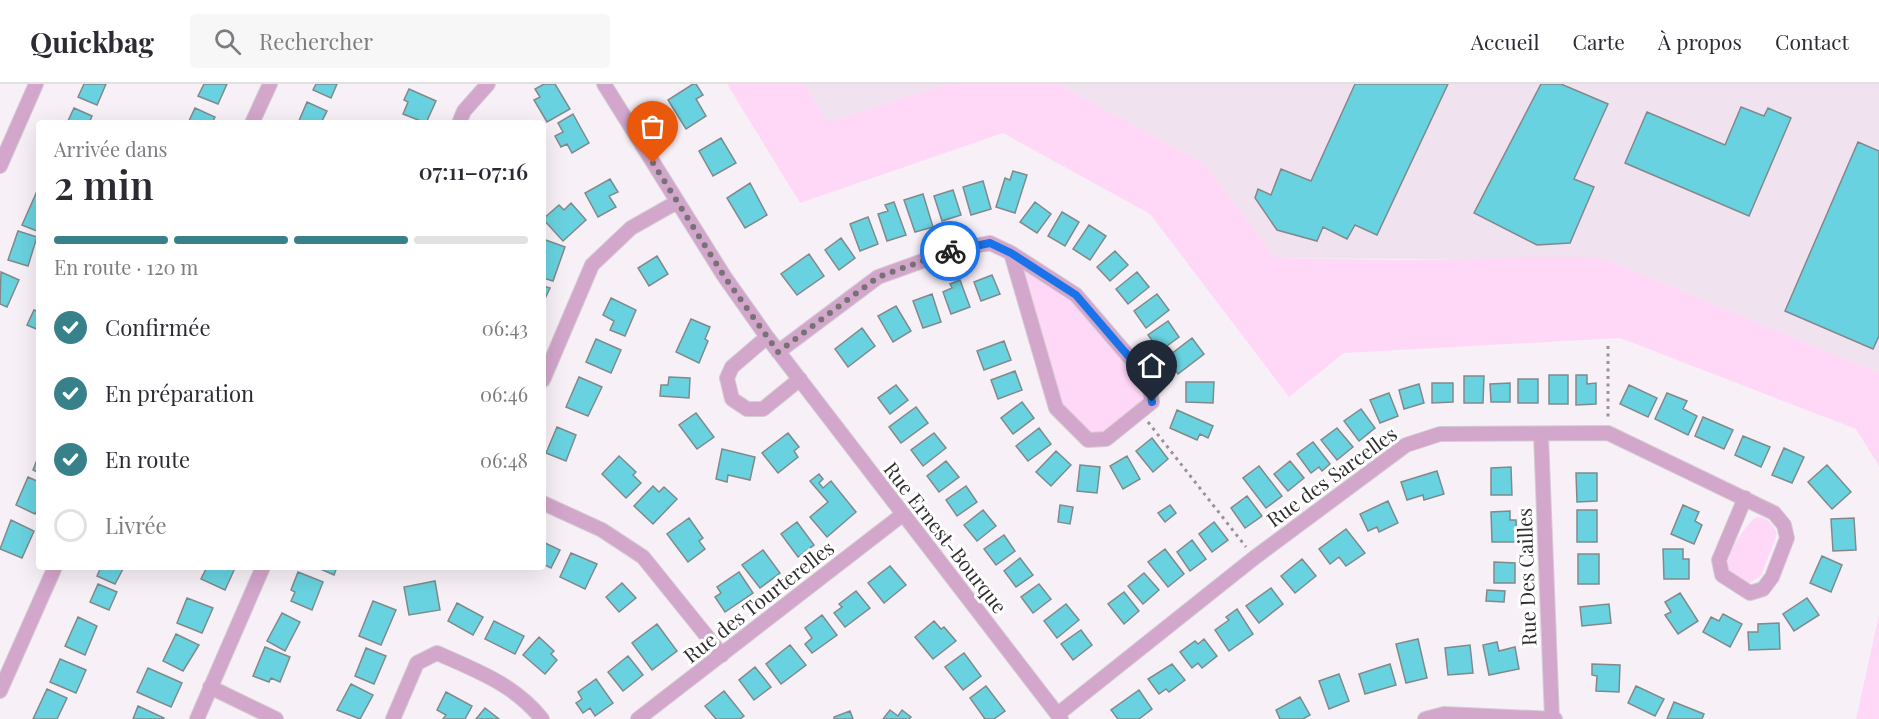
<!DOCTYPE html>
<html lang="fr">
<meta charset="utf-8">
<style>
:root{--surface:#fff;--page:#f7f7f7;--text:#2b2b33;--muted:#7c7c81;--line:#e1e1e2;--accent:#39818a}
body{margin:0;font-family:"Playfair Display",serif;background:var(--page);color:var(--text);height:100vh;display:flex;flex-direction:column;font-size:22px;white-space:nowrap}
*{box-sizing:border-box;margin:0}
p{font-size:20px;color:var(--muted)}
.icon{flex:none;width:33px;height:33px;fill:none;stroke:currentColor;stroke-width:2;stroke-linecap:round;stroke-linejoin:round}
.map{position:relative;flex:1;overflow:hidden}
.details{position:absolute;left:36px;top:36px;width:510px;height:450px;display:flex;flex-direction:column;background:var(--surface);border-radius:6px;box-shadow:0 6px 24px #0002}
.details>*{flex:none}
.pin{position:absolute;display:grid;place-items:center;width:51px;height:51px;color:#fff;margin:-62px -26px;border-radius:50% 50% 50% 0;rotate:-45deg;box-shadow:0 0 6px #0007}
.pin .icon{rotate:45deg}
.courier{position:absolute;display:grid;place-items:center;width:60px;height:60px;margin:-30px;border:4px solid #1a73e8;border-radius:50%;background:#fff;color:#222;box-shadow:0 2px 8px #0007}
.overview em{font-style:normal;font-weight:600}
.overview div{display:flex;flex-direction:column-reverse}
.overview{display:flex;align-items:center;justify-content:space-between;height:102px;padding:0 18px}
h1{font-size:39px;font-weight:600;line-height:45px}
.bar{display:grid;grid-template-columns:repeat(4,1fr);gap:9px 6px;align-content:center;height:72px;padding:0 18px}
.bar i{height:8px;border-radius:4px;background:var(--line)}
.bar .active{background:var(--accent)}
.bar p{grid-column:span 4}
ol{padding:0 18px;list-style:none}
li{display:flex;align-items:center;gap:18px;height:66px}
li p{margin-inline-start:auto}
li .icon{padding:6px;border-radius:50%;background:var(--accent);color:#fff;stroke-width:4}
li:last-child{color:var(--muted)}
li i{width:33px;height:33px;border:3px solid var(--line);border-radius:50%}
header{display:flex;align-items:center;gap:36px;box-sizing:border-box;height:84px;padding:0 30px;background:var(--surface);border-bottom:2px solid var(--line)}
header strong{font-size:28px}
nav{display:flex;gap:33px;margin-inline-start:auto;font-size:21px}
.search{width:420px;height:54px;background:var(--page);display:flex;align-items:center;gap:15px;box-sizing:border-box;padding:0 21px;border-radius:6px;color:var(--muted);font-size:22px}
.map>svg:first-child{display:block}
.built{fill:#f0e2ee}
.green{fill:#ffd8f7}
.building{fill:#69d2e0;stroke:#808a8b;stroke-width:1.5}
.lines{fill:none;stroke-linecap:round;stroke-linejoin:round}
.street-casing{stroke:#d4cdd3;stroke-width:16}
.path{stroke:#999398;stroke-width:3;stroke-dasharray:3 4.5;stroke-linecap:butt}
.street{stroke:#d3a6cb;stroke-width:14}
.done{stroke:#777276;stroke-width:6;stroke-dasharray:0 10.8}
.route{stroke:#1a73e8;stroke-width:8}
.labels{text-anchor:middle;stroke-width:6;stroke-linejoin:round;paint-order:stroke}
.street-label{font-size:20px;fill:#312e30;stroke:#fff}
</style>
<header>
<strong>Quickbag</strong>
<div class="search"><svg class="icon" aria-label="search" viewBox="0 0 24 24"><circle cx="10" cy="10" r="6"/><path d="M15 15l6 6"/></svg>Rechercher</div>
<nav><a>Accueil</a><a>Carte</a><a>À propos</a><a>Contact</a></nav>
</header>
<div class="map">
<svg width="1879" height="635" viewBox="0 0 1879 635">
<rect width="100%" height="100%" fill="#f8f0f7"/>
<path class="built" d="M804 0H946L828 38Z
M1059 0H1879V289L1608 176 1276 174 1204 80Z"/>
<path class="green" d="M727 0H804L828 38 946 0H1059L1204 80 1276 174 1398 176 1585 173 1608 176 1879 289V382L1856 345 1620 254 1344 269 1289 313 1150 130 1003 49 800 119Z
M1011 169 1076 211 1148 295 1152 318 1106 355 1088 356 1056 324Z
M1757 433C1768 434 1773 439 1777 450L1761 492 1749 499C1742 497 1732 494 1728 487 1722 476 1747 437 1757 433Z
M1879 531V635H1856Z"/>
<path class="building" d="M84 0H106L97 21 78 13Z
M204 0H227L218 20 198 12Z
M316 0H337L331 14 313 6Z
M544 0H555L570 25 547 38 534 16 540 13 535 5Z
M693 0H696L703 11 696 15 706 32 686 45 668 16Z
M1355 0H1448L1377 151 1355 141 1347 155 1323 143 1317 157 1277 146 1255 114 1258 105 1271 111 1281 85 1311 97Z
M1541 0H1561L1608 20 1574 95 1594 103 1570 159 1537 161 1474 129Z
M409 5 436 17 426 39 403 30 408 18 404 16Z
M307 18 327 27 321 39H298Z
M1741 23 1764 32 1768 24 1791 34 1749 132 1625 79 1647 28 1725 61Z
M74 24 92 32 89 39H67Z
M195 24 215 33 212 39H188Z
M573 30 589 59 572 69 567 60 561 63 555 52 563 48 558 39Z
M721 54 736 79 713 92 699 67Z
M1858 58 1879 67V252L1873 265 1785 227Z
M1013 87 1027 91 1015 129 996 123 1005 94 1010 96Z
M610 95 618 108 609 112 616 123 598 133 585 109Z
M983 97 991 125 971 131 963 103Z
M750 99 767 131 745 144 727 114Z
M38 105H39V148L22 141Z
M953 106 961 131 942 137 934 112Z
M923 110 933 143 915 148 904 116Z
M894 118 906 151 887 157 878 130 888 127 885 121Z
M1035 118 1051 130 1037 149 1020 138Z
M571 119 586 136 563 157 543 135 559 121 564 126Z
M1062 128 1079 138 1065 162 1048 152Z
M868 133 878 160 860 167 850 140Z
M1089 141 1106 152 1090 176 1073 165Z
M18 147 37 153 28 182 8 176Z
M841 154 855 174 839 186 825 166Z
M543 155 565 163 553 197 543 194Z
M1115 167 1128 181 1110 197 1097 183Z
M809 170 824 192 797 211 781 190Z
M657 172 668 190 649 202 638 184Z
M1 188 19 196 7 223 0 220Z
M1137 188 1149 203 1128 220 1116 205Z
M992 191 1000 210 981 217 974 198Z
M960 196 970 223 951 230 943 208 952 204 950 200Z
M543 202 550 204 543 219Z
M932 210 941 238 923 244 913 217Z
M1157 210 1169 226 1146 244 1134 227Z
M611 214 636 226 625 252 610 246 614 237 603 231Z
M896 222 911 247 893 258 878 232Z
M34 226 39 228V246L27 241Z
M691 235 710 243 705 255 708 257 699 279 676 268Z
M1168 237 1179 253 1160 267 1148 251Z
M862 244 875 262 848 283 835 265Z
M1192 254 1204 270 1178 290 1166 274Z
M596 255 621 266 611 289 586 278Z
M1004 257 1011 276 984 286 977 267Z
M1015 287 1022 306 998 315 991 296Z
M1549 291H1568V320H1549Z
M1576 291H1587V300L1596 299V320L1576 321Z
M1464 292H1484L1483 319H1464Z
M579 293 602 303 588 332 566 323Z
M669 293 690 294 689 314 660 312 661 301H668Z
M1518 295H1538V319H1518Z
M1186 298H1214L1213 319 1186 318Z
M1432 299H1453V318L1432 319Z
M1510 299V318H1491L1490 300Z
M1419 300 1424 319 1404 325 1399 306Z
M896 301 908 316 890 330 878 314Z
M1629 301 1657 314 1648 333 1620 320Z
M1389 309 1398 332 1380 339 1370 316Z
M1667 309 1687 317 1683 325 1697 332 1688 351 1655 335Z
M1022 318 1034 334 1013 350 1001 334Z
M916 323 928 339 901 359 889 343Z
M1361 325 1375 344 1359 357 1344 337Z
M1177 326 1213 342 1208 354 1200 350 1197 356 1170 344Z
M696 329 714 353 697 365 679 341Z
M1703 333 1733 346 1724 365 1695 352Z
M557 343 576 351 566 377 546 369Z
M1039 344 1051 360 1028 377 1016 362Z
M1337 344 1353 363 1337 376 1321 356Z
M788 349 799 363 794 367 798 373 778 389 762 369Z
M934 349 946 364 923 382 911 366Z
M1743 352 1770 363 1761 383 1735 371Z
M1152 354 1168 375 1153 388 1136 367Z
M1313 358 1330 380 1322 387 1319 383 1311 389 1297 370Z
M1784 364 1804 373 1792 399 1772 391Z
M722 365 755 373 750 396 728 391 727 398 716 395Z
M1056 367 1071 381 1051 402 1036 388Z
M39 371V389L33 386Z
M619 372 636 388 633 391 641 399 626 414 602 390Z
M1127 372 1140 395 1123 405 1110 382Z
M946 377 959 393 939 408 927 392Z
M1290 377 1304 394 1288 407 1274 390Z
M1080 381 1100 383 1097 409 1077 407Z
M1827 381 1851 408 1832 425 1808 398Z
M1259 382 1282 412 1266 424 1243 394Z
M1511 383 1512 411H1491V384Z
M1437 387 1444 410 1424 416 1423 411 1407 416 1401 398Z
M1576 389H1597V417L1577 418Z
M819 390 823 395 819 399 823 404 831 397 856 428 827 453 810 433 828 418 810 397Z
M28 393 39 398V422L35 430 16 421Z
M653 402 659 408 664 403 677 415 653 440 634 422Z
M966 402 977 418 957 432 946 416Z
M1247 412 1262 432 1245 444 1231 424Z
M1388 417 1398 439 1379 448 1377 443 1368 447 1360 430Z
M1060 421 1073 423 1070 440 1058 438Z
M1170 421 1176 429 1165 438 1158 429Z
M1683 421 1699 428 1695 437 1702 441 1694 460 1671 450Z
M983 426 996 442 977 457 964 441Z
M1577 426H1597V458H1577Z
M1510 427V436H1516L1517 458H1492L1491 428Z
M689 434 703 454 699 457 705 465 688 478 667 450Z
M1854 434 1856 466 1833 467 1831 435Z
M11 436 34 447 22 474 0 465Z
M797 438 814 461 798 473 781 450Z
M1214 438 1228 456 1212 468 1199 450Z
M1346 445 1365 469 1346 482 1339 473 1330 480 1319 465Z
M1004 451 1015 467 996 481 984 465Z
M1192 456 1206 475 1190 487 1177 468Z
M543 458 560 466 551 484 543 480Z
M1165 465 1184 490 1168 503 1148 478Z
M1663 465H1683V475H1689V495H1664Z
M763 466 780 489 760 504 742 481Z
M571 469 597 480 585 505 560 493Z
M1578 470H1599V500H1578Z
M1822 472 1842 481 1831 508 1810 499Z
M1020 474 1033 491 1016 503 1004 487Z
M1302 475 1316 492 1295 509 1281 492Z
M1494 478 1515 479V499H1494Z
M890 482 906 501 884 519 868 499Z
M101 483H124L115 500 97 492Z
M207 483 235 484 225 506 201 495Z
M316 483H337L334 491Z
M298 488 323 498 312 526 291 517 295 508 291 506Z
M739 488 753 509 725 528 715 513 721 509 717 503Z
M1144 489 1159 506 1143 520 1128 502Z
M435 497 440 526 409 531 404 503Z
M622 499 636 514 619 528 606 513Z
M98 500 117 508 109 526 90 518Z
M1039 500 1051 515 1033 529 1021 513Z
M1271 504 1283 520 1259 539 1246 522Z
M1487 506 1505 507 1504 518 1486 517Z
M856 507 870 524 845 543 834 529 842 523 839 520Z
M1124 508 1139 527 1124 540 1108 520Z
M1680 509 1698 537 1678 550 1665 531 1671 528 1665 518Z
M187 514 213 524 202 549 177 539Z
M1807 514 1819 531 1794 547 1783 530Z
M373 517 396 526 381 561 359 552Z
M457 519 483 533 473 551 448 537Z
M1066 520 1079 536 1057 554 1044 537Z
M1609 520 1611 539 1582 542 1580 523Z
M1237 525 1253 550 1229 567 1215 546 1229 536 1226 533Z
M282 529 300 538 285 567 267 557Z
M1723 530 1742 540 1730 563 1703 548 1711 533 1719 537Z
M822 531 837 551 812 569 805 560 812 554 805 544Z
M78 533 97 542 85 571 65 562Z
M494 537 524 552 515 570 485 555Z
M934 537 941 545 944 543 956 557 933 575 915 553Z
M1779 539 1780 565 1749 566 1748 548H1758V540Z
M657 540 677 567 652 586 632 559Z
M1081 546 1092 561 1073 576 1061 560Z
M176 550 199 561 183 587 163 577Z
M539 553 554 567 551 570 557 576 545 590 523 571Z
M1204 555 1217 572 1202 584 1198 579 1192 584 1180 568 1195 557 1198 560Z
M1418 555 1427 594 1406 599 1396 560Z
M1497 558 1499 567 1515 563 1519 585 1489 591 1483 561Z
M790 561 806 581 781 600 766 580Z
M1470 561 1473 589 1448 591 1445 564Z
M265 563 290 573 280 598 271 594 269 598 253 592Z
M366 564 386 572 374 600 355 592Z
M964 569 981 592 963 606 945 583Z
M628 572 643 591 623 607 608 588Z
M60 575 86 586 76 609 50 598Z
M1172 580 1185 596 1169 608 1166 605 1159 610 1148 595Z
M1390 580 1396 601 1365 610 1359 590Z
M1592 580 1620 581 1619 608 1596 607 1597 592 1592 591Z
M755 583 771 603 754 616 739 596Z
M148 584 182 599 171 623 137 608Z
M1339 590 1349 617 1329 625 1319 597Z
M596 595 613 619 595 632 590 624 583 629 576 619 582 615 578 608Z
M351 600 373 611 360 635 337 626Z
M986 602 1005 627 994 635H985L970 614Z
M1636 602 1664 615 1655 632 1628 619Z
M47 605 67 614 57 635H33Z
M1139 606 1152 625 1139 635H1118L1111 626Z
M724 607 744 632 740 635H716L705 622Z
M446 608 472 622 465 635H443L446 631 437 626Z
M1300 613 1310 631 1303 635H1280L1276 626Z
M1674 618 1704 630 1702 635H1667Z
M138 622 164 634V635H133Z
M485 624 499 635H476Z
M890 626 898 632 902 626 911 633 909 635H883Z
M850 627 853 635H834V633Z"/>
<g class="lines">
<g class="street-casing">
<path id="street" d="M604 0 724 192 767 253 1061 635
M252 39 270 0
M459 39 464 27 488 0
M0 82 36 0
M767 253 732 283 727 294 732 315 747 325H763L800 295
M778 268 878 193 953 166 990 159 1011 169 1076 211 1148 295 1152 318 1106 355 1088 356 1056 324 1011 169
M543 296 592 181 631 144 677 118
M1541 351 1552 634
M543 419 602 446 643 473 722 571
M210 603 276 635
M0 607 55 483
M1058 630 1254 474 1406 361 1440 350 1608 349 1774 429 1784 441 1787 454 1772 493 1763 505 1750 509 1722 491 1719 476 1745 414
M197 635 263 483
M393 635 417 579 437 569C477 587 514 600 542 635
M638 635 902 431
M1425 635 1444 630 1555 635"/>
</g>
<path class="path" d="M1608 262V335
M1148 338 1246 463"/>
<use href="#street" class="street"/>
</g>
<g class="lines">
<path class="done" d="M653 79 724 192 778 268 878 193 950 167"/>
<path class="route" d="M950 167 990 159 1011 169 1076 211 1148 295 1152 318"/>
</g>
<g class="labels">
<g class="street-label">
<text transform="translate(1332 393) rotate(-36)" y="7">Rue des Sarcelles</text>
<text transform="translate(945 454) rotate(52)" y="7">Rue Ernest-Bourque</text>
<text transform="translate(1527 493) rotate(-92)" y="7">Rue Des Cailles</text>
<text transform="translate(759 518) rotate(-38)" y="7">Rue des Tourterelles</text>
</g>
</g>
</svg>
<div class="pin" style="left:653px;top:79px;background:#ea580c"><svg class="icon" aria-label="bag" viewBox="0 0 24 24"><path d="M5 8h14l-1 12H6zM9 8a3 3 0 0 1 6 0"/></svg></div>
<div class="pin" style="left:1152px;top:318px;background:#1f2937"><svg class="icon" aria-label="home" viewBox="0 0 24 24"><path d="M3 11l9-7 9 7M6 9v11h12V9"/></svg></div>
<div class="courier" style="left:950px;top:167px"><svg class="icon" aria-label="bike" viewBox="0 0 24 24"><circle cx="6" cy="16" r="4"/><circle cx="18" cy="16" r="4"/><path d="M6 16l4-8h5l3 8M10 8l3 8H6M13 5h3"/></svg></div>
<section class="details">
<div class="overview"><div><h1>2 min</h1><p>Arrivée dans</p></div><em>07:11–07:16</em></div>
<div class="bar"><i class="active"></i><i class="active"></i><i class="active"></i><i></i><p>En route · 120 m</p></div>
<ol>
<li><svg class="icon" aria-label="check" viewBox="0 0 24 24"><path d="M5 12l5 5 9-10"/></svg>Confirmée<p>06:43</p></li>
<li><svg class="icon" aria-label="check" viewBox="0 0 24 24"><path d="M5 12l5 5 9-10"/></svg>En préparation<p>06:46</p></li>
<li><svg class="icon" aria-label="check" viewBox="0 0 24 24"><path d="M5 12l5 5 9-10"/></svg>En route<p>06:48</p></li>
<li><i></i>Livrée</li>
</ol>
</section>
</div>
